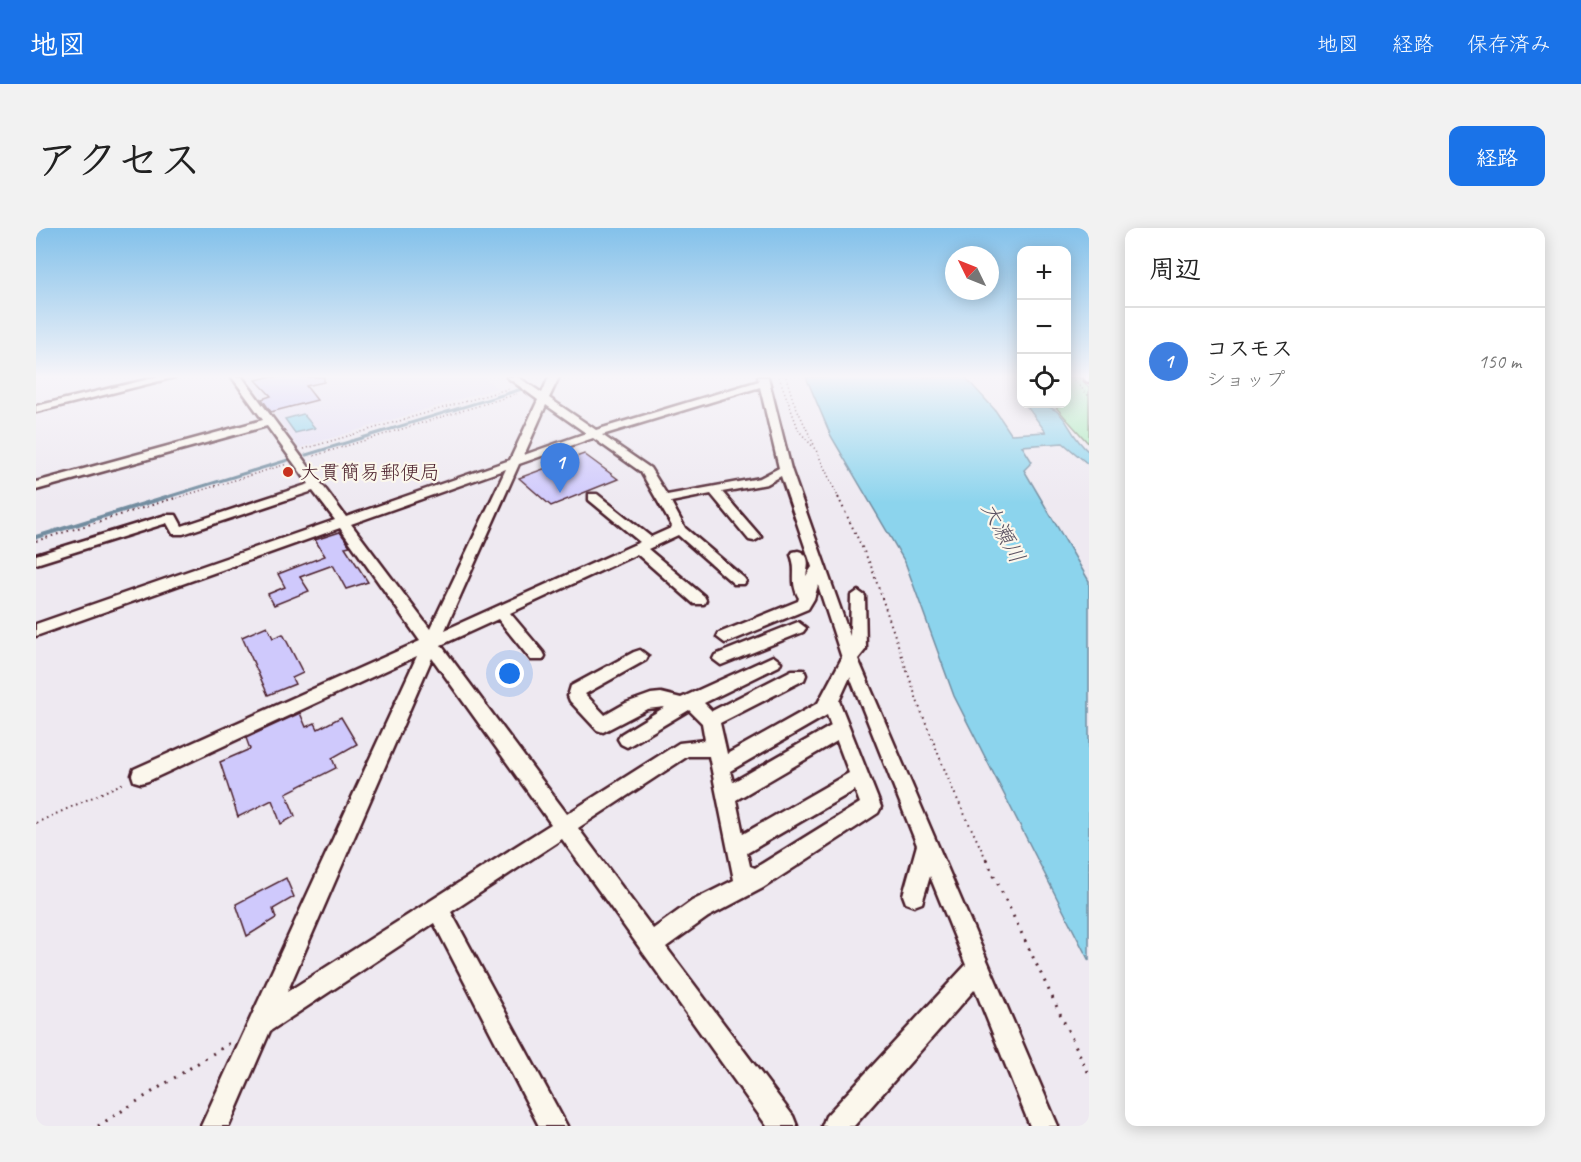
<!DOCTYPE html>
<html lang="ja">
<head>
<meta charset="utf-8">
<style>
	:root { --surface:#fff; --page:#f2f2f2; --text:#222; --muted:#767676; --line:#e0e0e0; --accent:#1a73e8 }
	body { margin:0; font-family:Caveat,"Klee One",sans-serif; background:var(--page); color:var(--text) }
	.controls { position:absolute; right:18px; top:18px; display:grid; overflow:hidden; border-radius:12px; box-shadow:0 3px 15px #0003 }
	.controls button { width:54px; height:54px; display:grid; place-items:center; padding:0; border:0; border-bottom:2px solid var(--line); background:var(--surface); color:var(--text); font:30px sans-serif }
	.compass { position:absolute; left:909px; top:18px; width:54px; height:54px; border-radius:50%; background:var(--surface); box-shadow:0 3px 15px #0003; rotate:313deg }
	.you { position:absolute; left:474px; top:446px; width:21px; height:21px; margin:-15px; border:4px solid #fff; border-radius:50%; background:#1a73e8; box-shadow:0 0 0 9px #1a73e833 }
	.badge { display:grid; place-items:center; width:39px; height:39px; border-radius:50%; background:var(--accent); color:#fff; font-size:20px; font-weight:700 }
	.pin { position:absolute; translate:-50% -50px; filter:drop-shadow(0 2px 3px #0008) }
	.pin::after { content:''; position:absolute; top:32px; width:21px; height:18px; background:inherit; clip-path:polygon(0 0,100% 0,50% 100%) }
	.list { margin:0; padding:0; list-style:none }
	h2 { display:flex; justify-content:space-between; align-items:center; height:78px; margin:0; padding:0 24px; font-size:26px }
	h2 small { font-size:20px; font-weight:400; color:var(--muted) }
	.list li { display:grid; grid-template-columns:39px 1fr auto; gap:18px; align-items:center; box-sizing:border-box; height:108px; padding:0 24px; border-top:2px solid var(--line) }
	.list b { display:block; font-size:22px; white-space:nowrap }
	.list p { margin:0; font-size:20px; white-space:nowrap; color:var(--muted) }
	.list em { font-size:20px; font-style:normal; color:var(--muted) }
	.icon { flex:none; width:33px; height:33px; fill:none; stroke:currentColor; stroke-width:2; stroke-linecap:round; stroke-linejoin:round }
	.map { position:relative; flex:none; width:1053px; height:898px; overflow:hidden; border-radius:12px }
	header { display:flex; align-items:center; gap:36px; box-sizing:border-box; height:84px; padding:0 30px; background:var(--accent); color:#fff }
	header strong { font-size:28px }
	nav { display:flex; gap:33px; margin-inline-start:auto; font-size:21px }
	.intro { display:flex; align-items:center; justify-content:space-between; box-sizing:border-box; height:144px; padding:0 36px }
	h1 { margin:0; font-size:42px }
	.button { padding:15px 27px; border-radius:12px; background:var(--accent); color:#fff; font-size:21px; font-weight:700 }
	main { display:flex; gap:36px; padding:0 36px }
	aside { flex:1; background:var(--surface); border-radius:12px; box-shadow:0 3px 15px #0003 }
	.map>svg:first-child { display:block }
</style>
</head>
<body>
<header>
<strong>地図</strong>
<nav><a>地図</a><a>経路</a><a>保存済み</a></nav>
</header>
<div class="intro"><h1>アクセス</h1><a class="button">経路</a></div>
<main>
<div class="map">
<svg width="1053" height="898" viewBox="0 0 1053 898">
	<rect width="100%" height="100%" fill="#eee9f1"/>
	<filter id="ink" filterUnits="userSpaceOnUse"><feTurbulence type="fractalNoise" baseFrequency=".0167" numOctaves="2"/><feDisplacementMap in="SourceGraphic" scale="12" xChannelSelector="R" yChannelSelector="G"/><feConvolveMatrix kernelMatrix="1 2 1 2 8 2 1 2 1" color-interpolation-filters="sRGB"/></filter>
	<g filter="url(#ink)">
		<path fill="#e5dff4" d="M211 149H447L461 160 263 220Z"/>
		<path fill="#a4eab6" stroke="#778470" stroke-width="1.5" d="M1031 149H1042L1053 159V216L1017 176H1030Z"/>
		<g fill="#8cd4ed" stroke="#728c9f" stroke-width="1.5">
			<path d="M770 149H929L959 182 975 206 1010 204 989 176C1036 175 1025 200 1053 224V237L1027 215 986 218 996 234 988 242 1053 353V733L918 468 869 334 795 208Z"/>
			<path d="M267 186 279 200 259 205 249 191Z"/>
		</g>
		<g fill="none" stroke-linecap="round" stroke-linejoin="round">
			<g stroke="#728c9f" stroke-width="3">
				<path d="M270 227 489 160"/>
				<path d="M125 271 252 232"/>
			</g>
			<path stroke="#728c9f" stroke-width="4" d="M0 309 130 269"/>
		</g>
		<g fill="#cfc9fc" stroke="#4a1f2b" stroke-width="1.5">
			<path d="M232 149H288V154L270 158 281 172 235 184 226 171 235 168 220 152Z"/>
			<path d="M548 226 582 251 515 278 483 250Z"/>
			<path d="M304 304 314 318 309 319 332 354 310 361 297 337 264 349 273 363 238 377 232 366 249 359 242 346 289 328 279 312Z"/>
			<path d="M231 398 237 410 247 406 267 445 256 450 259 456 232 467 206 409Z"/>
			<path d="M264 485 270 499 279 495 282 501 305 489 321 516 296 530 300 540 250 565 259 588 245 596 236 572 202 589 184 534 214 521 210 510Z"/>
			<path d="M250 650 258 669 237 681 240 690 211 708 200 676Z"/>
		</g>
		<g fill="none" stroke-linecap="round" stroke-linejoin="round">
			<defs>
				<g id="minor">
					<path d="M122 149H139L0 184V178Z"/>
					<path d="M196 149H206L310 289 474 232 502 172 471 149H482L506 165 513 149H523L513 170 560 202 723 153 722 149H732L755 241 814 408 815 368 822 363 829 368 830 421 822 431 1022 898H994L939 761 818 898H786L790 888 930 737 894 648 886 675 878 678 870 675 867 667 881 617 814 449 803 473 845 579 842 585 727 660 672 689 630 719 757 888 761 898H731L526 611 415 684 531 898H503L398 695 234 803 193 898H165L381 428 112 553 105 555 98 553 96 547 98 541 384 413 304 300 0 408V396L299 292 277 263 147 306H137L131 295 0 336V327L130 287H140L146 298 273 256 231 198 0 262V254L227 192ZM724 159 743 240 724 250 631 267 614 240 566 207ZM510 177 550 205 488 227ZM557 210 605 244 636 298 635 300 615 309 561 266H553V272L604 314 409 402 483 236ZM470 241 394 401 315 296ZM745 248 776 339 770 348C772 338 775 326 762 323L757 324 755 327C762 343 753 353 763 370L762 373 683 405 681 409 689 415 695 413 772 381 778 371 782 357 806 430 782 475 691 526 684 495 768 452 770 447 768 442H756L676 483 668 475 743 438 745 434 737 428 645 470 625 465 615 466 590 475 569 487 549 466 610 432 612 428 604 422 598 424 535 458 532 468 534 473 561 502 567 504 611 481 629 479 585 506 582 511 585 516 591 519 653 482 666 495 669 512 643 515 531 586 405 417 462 391 495 432H507L509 428 507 424 474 385 601 326 658 376H668L670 372 668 368 612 321 642 307 698 356H708L710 353 708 350 649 300 635 274 675 266 713 312 718 313 725 309 686 264 731 256ZM396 430 515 596 251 764ZM791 487 795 498 697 554 694 543ZM801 513 813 545 707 606 700 572ZM652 528H673L698 652 656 673 617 701 542 600ZM819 562 824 575 719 640 714 638 711 625Z"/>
					<path d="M1047 149H1053V154L1050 153Z"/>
					<path d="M762 394 770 400 767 404 685 437 677 431 679 427Z"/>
				</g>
			</defs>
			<use href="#minor" stroke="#4a1f2b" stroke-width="5"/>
			<g stroke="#4a1f2b" stroke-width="1.5" stroke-dasharray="1 3" stroke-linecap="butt">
				<path d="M743 149 763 203 780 222 803 271"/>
				<path d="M750 149 757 172 779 219"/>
				<path d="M1035 149 1053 168"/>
				<path d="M268 221 475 160"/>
				<path d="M274 229 481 166"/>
				<path d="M137 271 251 236"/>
			</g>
			<g stroke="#4a1f2b" stroke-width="2" stroke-dasharray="1.5 4" stroke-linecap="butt">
				<path d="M802 269 835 338 883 478 916 560 951 633"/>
				<path d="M0 313 142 269"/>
				<path d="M0 595 90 554"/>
			</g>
			<g stroke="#4a1f2b" stroke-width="3" stroke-dasharray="2 7" stroke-linecap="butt">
				<path d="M950 631 1053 846"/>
				<path d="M62 898 197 813"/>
			</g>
			<use href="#minor" fill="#fbf7ec" fill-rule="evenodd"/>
		</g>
	</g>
	<linearGradient id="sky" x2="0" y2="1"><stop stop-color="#83c1ea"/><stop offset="0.54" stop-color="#f7f5f9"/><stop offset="1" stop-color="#f7f5f9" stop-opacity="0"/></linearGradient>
	<rect width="1053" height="275" fill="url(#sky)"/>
	<circle fill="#c8321e" stroke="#fbf7ec" stroke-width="2" cx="252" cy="244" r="6"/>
	<g text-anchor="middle" stroke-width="4.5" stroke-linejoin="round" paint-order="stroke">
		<g font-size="20" fill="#4a1f2b" stroke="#fbf7ec" text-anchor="start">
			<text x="264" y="251">大貫簡易郵便局</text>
		</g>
		<g font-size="22" font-style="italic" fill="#5e5565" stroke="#fbf7ec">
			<text transform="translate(968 304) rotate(61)" y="8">大瀬川</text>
		</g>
	</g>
</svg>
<div class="controls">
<button>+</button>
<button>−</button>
<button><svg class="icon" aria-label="locate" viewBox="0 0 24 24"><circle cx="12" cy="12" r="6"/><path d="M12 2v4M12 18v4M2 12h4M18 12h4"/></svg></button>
</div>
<svg class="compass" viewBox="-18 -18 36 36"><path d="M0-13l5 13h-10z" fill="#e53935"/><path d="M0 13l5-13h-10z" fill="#767676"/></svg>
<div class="you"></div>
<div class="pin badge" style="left:524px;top:265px;background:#3f7fe0">1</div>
</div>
<aside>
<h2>周辺<small></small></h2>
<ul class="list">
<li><span class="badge" style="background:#3f7fe0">1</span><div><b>コスモス</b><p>ショップ</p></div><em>150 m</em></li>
</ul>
</aside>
</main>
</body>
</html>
